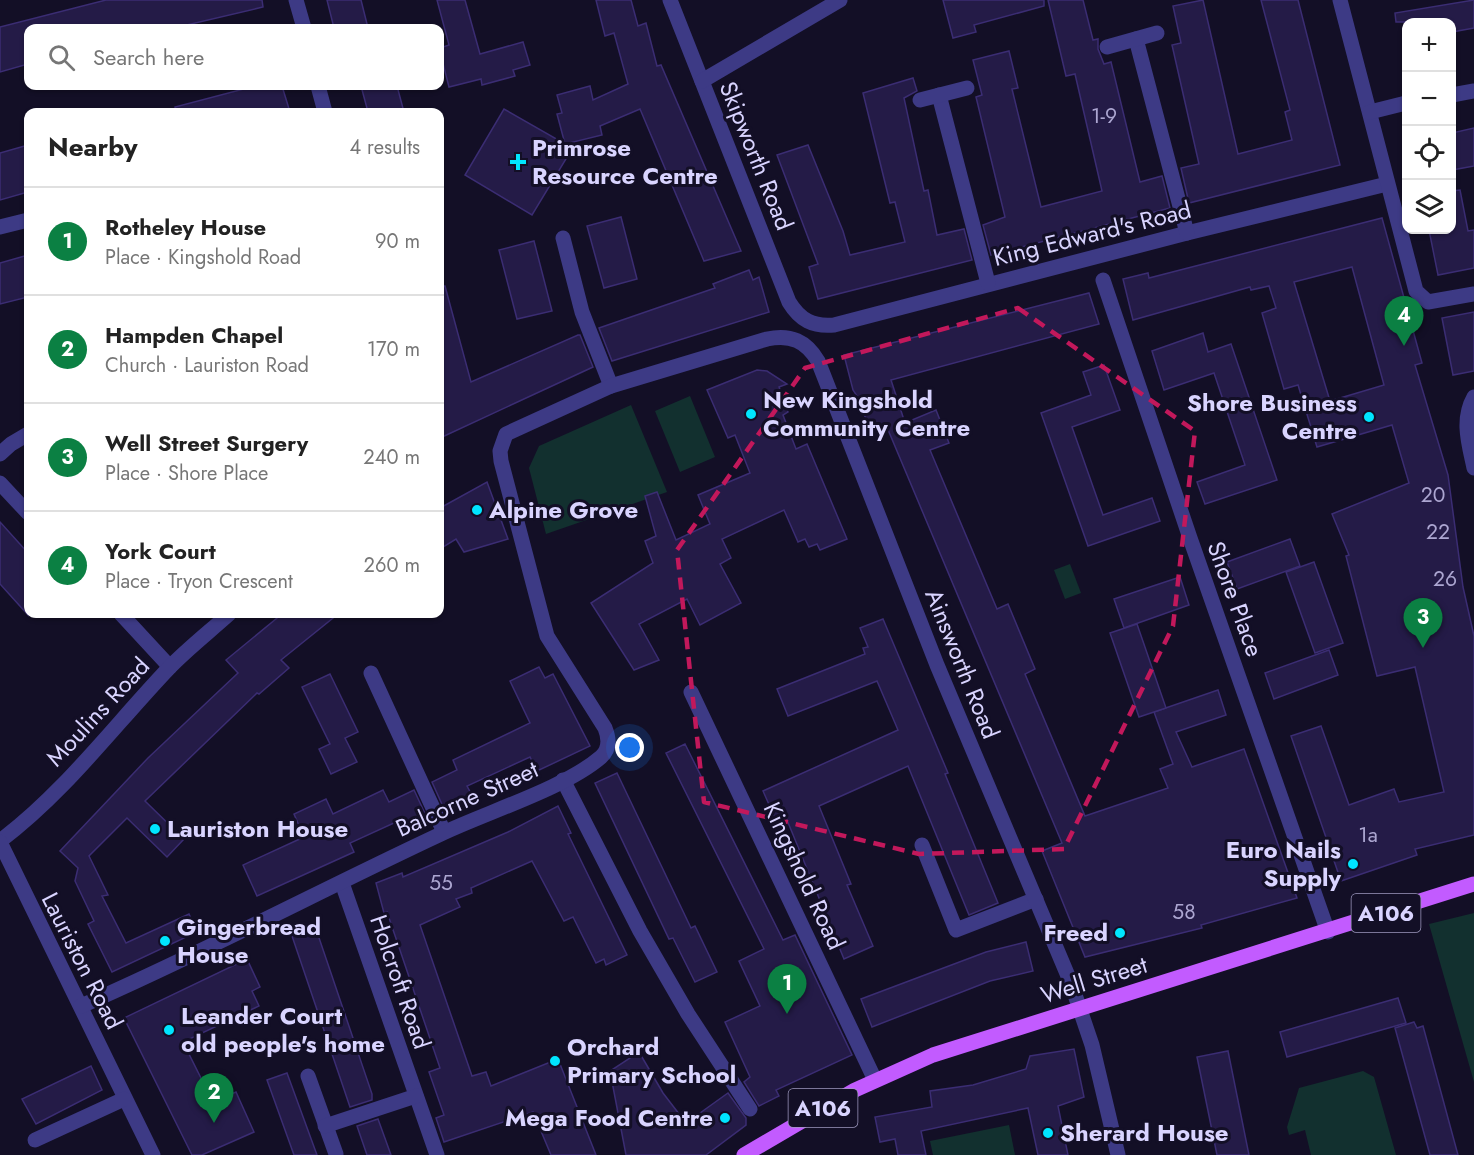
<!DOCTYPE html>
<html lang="en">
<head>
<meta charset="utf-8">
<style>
	:root { --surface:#fff; --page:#f2f2f2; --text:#222; --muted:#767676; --line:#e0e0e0; --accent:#0b8043 }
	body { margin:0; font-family:Jost,sans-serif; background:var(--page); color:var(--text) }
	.controls { position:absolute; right:18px; top:18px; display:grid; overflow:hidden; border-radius:12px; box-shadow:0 2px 4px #0004 }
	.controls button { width:54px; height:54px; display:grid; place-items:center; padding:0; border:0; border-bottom:2px solid var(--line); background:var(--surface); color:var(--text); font:30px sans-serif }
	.you { position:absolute; left:630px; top:748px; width:21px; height:21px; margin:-15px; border:4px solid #fff; border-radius:50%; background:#1a73e8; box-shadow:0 0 0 9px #1a73e833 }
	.badge { display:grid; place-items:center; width:39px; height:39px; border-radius:50%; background:var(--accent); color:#fff; font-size:20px; font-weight:700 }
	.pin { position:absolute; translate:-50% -50px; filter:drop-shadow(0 2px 3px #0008) }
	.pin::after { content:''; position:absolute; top:32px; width:21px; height:18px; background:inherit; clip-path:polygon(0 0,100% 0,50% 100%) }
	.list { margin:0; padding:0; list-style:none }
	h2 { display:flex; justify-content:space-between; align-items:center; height:78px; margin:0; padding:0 24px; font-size:26px }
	h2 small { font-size:20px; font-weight:400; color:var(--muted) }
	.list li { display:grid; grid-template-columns:39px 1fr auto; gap:18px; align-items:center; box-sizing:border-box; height:108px; padding:0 24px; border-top:2px solid var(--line) }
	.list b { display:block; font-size:22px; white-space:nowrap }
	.list p { margin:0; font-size:20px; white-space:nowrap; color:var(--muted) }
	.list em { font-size:20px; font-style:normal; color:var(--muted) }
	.icon { flex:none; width:33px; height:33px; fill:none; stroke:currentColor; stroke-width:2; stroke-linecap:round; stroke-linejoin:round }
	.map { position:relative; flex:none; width:1474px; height:1155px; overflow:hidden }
	.search { position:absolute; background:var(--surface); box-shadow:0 2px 4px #0004; left:24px; top:24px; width:420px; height:66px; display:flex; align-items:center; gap:15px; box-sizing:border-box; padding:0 21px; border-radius:12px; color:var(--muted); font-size:22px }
	.panel { position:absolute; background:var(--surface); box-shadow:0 2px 4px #0004; left:24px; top:108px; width:420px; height:510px; border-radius:12px }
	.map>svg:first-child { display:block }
</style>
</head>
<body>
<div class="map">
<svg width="1474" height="1155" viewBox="0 0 1474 1155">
	<rect width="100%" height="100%" fill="#130f26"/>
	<g fill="#12302f">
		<path d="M690 396 715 457 680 472 655 411Z"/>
		<path d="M631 405 667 492 546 534 529 468 539 446Z"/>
		<path d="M1070 564 1081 593 1065 599 1054 570Z"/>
		<path d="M1474 913V1082L1429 924Z"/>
		<path d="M1363 1071 1374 1077 1396 1155H1311L1305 1130 1289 1135 1287 1127 1299 1088Z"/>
		<path d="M1009 1125 1015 1155H933L930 1141Z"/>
	</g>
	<g fill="#241b47" stroke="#3b2d73" stroke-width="1.5" fill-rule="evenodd">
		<path d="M106 0H262L263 7 174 28H28V64L0 72V27Z"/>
		<path d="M327 0H361L368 28H334Z"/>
		<path d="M437 0H465L480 54 523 42 530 65 513 70 515 76 482 85 481 79 449 87 440 52V48L449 45Z"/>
		<path d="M596 0H631L638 26 646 23 657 66 661 65 741 251 704 261 640 109 600 126 602 135 565 144 572 149 532 215 465 175 504 109 565 144 557 114 562 113 557 95 590 86 593 100 628 84 614 33 605 36Z"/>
		<path d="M943 0H1044V6L974 25 976 32 953 38Z"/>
		<path d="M1048 0H1083L1093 40 1098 39V49L1104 64 1111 62 1140 182 1162 176 1170 208 991 255 983 225 1005 217 976 97 982 95 973 60 1009 51 1018 88 1012 89 1041 207 1102 191 1075 74 1066 76Z"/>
		<path d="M1203 0 1238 154 1292 140 1285 112 1290 110 1261 0H1298L1340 165 1189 203 1181 168 1199 164 1172 45 1181 43 1173 6Z"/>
		<path d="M1474 0V28L1452 32V22H1396L1395 13Z"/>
		<path d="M913 78 917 91 904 98 924 191 928 190 937 235 964 229 972 260 818 299 809 267 818 264 777 155 808 145 843 231 850 255 905 242 895 202 890 203 863 93Z"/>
		<path d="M255 86H282L290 112H176L175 107Z"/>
		<path d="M361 86H397L404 112H368Z"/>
		<path d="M1474 128V166L1452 170V133Z"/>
		<path d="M28 145V192L0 200V153Z"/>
		<path d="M1460 190 1468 231 1474 230V268L1438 275 1429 230H1452V191Z"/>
		<path d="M621 217 637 279 604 288 587 226Z"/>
		<path d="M1382 218 1422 363 1415 365 1448 475 1463 587 1474 636V835L1415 849 1417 855 1341 881 1291 736 1321 726 1349 805 1394 789 1399 802 1444 792 1415 667 1377 676 1346 556 1349 555 1332 514 1409 483 1392 425 1317 447 1298 385 1284 389 1262 313 1276 308 1269 286 1251 290 1250 287 1133 320 1123 279 1148 273 1149 278ZM1352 267 1384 385 1330 401 1294 282Z"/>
		<path d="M534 241 552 311 517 319 499 250Z"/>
		<path d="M28 255V297L0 304V263Z"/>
		<path d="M749 270 753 280 759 277 769 312 612 361 599 328 715 288 713 284Z"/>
		<path d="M440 286H445L471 382 578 335H580L593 367 440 438Z"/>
		<path d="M1089 293 1099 324 891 380 905 423 936 410 949 443 930 450 997 609 1008 604 1035 669 1025 674 1085 816 1168 788 1160 769 1173 764 1154 712 1218 690 1226 715 1176 732 1192 767 1244 749 1297 898 1201 925 1202 928 1085 957 1042 851 1062 843 886 425 869 431 861 402 853 390 844 355Z"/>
		<path d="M1474 312V371L1453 375 1442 318Z"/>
		<path d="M1203 333 1208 352 1231 344 1277 480 1205 504 1197 482 1245 465 1214 373 1164 390 1152 351Z"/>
		<path d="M1104 365 1120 410 1072 427 1103 515 1152 498 1160 521 1088 546 1041 413 1091 395 1083 372Z"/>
		<path d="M757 370 767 371 787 384 779 387 788 412 783 415 796 449 807 444 847 539 820 550 817 544 809 547 805 539 798 542 784 510 722 539 731 558 720 564 741 603 700 625 687 599 639 624 659 660 634 670 591 603 653 563 645 541 656 536 645 496 657 492 676 540 710 524 698 495 750 473 735 435 728 438 707 390Z"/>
		<path d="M487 482 508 539 464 552 456 539 440 549V508Z"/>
		<path d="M0 522 28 553V615L0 584Z"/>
		<path d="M1290 539 1300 566 1237 589 1227 562Z"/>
		<path d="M1314 562 1343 643 1315 653 1286 572Z"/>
		<path d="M1180 577 1189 605 1124 628 1114 599Z"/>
		<path d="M282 614H338L281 660 289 668 259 694 257 693 145 801 184 839 167 857 127 818 89 856 108 895 102 896 126 943 189 914 197 932 112 972 88 924 94 921 75 881 78 868 60 851 148 758 238 673 226 660Z"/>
		<path d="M883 619 948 773 945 774 998 903 969 915 908 766 819 806 851 884 847 885 873 946 844 959 787 820 778 825 763 791 898 730 877 681 788 716 777 689 865 654 863 648 868 647 860 628Z"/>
		<path d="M1137 624 1166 708 1139 717 1110 633Z"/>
		<path d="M1329 650 1338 675 1274 699 1265 673Z"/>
		<path d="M539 667 545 678 553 674 590 746 537 771 530 757 467 786 473 797 445 811 432 782 457 770 453 760 530 723 510 681Z"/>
		<path d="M330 674 358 732 345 738 357 762 331 774 319 749 330 744 302 687Z"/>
		<path d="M685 744 783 940 795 935 852 1055 776 1090 779 1096 759 1106 744 1082 750 1077 725 1022 760 1006 739 961 764 949 666 753Z"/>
		<path d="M617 773 691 928 695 926 717 972 695 982 673 938 669 939 595 783Z"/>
		<path d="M383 790 389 802 414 790 428 820 400 832 396 822 350 843 354 852 257 896 243 865 304 837 294 814 326 799 333 814Z"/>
		<path d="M558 806 571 833 568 834 627 955 606 965 604 959 596 963 573 917 564 921 532 861 471 888 472 893 456 899 460 907 420 925 472 1076 486 1072 491 1086 558 1059 596 1155H551L533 1112 444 1142 436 1118 444 1115 429 1072 440 1068 387 912 384 913 376 883 402 873 403 877 508 832Z"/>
		<path d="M315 926 372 1094V1100L350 1107 291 933Z"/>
		<path d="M1026 942 1033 971 990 981 872 1027 861 999 986 952Z"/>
		<path d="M247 959 260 987 252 991 259 1006 183 1042 213 1102 236 1092 254 1132 202 1155H192L124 1018Z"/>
		<path d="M1398 998 1406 1023 1287 1057 1280 1032Z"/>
		<path d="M1414 1022 1417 1028 1423 1026 1458 1155H1430L1395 1028Z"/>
		<path d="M1074 1049 1084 1097 1058 1106 1068 1155H1038L1028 1108 921 1131 926 1155H898L895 1139 880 1142 875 1117 932 1107 930 1091 973 1085 1026 1069 1030 1056Z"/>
		<path d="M1228 1051 1249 1155H1217L1197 1057Z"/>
		<path d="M639 1052 663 1093 686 1123 728 1093 746 1118V1125L706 1155H626L610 1071Z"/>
		<path d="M91 1066 102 1090 36 1124 22 1099Z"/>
		<path d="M287 1073 317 1155H294L267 1080Z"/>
		<path d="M378 1119 391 1155H367L357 1126Z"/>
	</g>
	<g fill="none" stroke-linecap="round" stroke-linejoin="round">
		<g stroke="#3d3a85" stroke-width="15">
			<path d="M296 0 304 28"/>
			<path d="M670 0 789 302C800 320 813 327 834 325L1187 233 1387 184"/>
			<path d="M1340 0 1416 291 1428 302 1474 294"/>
			<path d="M1136 39 1187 233"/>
			<path d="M1107 47 1157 33"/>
			<path d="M702 81 840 0"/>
			<path d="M318 86 325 112"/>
			<path d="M939 95 988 283"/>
			<path d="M1452 95 1474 91"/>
			<path d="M920 100 967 88"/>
			<path d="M1370 112 1406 103"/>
			<path d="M0 227 28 220"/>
			<path d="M563 238 582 312 611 386"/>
			<path d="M1103 280 1190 538 1328 932"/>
			<path d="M1474 397C1461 420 1469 444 1474 468"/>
			<path d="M0 454 11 444 28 434"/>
			<path d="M0 483 28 513"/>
			<path d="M121 614 170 667"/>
			<path d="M371 673 444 832"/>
			<path d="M691 692 875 1080"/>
			<path d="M563 780 640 931 688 1014 750 1109"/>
			<path d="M0 841C64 793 113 727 168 669 186 650 209 632 229 614"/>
			<path d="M0 842 153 1155"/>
			<path d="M922 845 956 930 1036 899"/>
			<path d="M342 883 437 1155"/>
			<path d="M81 1006C203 953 321 890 441 834 487 812 565 788 601 757 610 749 609 738 605 728L547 636 501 461 500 451 506 434 611 386 767 339C791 334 806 341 818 361L937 665 1071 983 1092 1045 1118 1155"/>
			<path d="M308 1076 336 1154"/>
			<path d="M325 1126 416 1096"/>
			<path d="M35 1140 124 1099"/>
		</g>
		<path stroke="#c25bff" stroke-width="15" d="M744 1155 855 1090 933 1055 1474 884"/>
	</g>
	<path fill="none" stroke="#c2185b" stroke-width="4.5" stroke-dasharray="12 8" stroke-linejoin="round" d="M1018 308 1195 431 1173 626 1064 849 919 854 704 802 677 550 805 368Z"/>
	<g fill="#00e5ff" stroke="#130f26" stroke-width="2">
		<path d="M515 153h6v6h6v6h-6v6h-6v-6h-6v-6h6z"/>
		<circle cx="751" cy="414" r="6"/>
		<circle cx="1369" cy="417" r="6"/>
		<circle cx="477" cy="510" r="6"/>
		<circle cx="155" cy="829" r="6"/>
		<circle cx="1353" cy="864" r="6"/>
		<circle cx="1120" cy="933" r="6"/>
		<circle cx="165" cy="941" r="6"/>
		<circle cx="169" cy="1030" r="6"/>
		<circle cx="555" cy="1061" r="6"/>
		<circle cx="725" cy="1118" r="6"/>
		<circle cx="1048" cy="1133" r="6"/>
	</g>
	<g text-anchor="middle" stroke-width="6" stroke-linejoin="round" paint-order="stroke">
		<g font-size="21" fill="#aca6d1">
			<text x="1104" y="123">1-9</text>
			<text x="1433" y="502">20</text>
			<text x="1438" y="539">22</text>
			<text x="1445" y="586">26</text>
			<text x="1368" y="842">1a</text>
			<text x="441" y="890">55</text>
			<text x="1184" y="919">58</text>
		</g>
		<g fill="#130f26" stroke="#9e99be" stroke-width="1.5">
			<rect x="1351.5" y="894" width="69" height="38" rx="4.5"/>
			<rect x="788.5" y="1089" width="69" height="38" rx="4.5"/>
		</g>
		<g font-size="22" font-weight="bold" fill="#d9d4ff">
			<text x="1386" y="921">A106</text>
			<text x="823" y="1116">A106</text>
		</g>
		<g font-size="24" font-weight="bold" fill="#d9d4ff" stroke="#130f26" text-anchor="start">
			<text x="532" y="156">Primrose<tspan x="532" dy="28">Resource Centre</tspan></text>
			<text x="763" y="408">New Kingshold<tspan x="763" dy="28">Community Centre</tspan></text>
			<text x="1357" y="411" text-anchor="end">Shore Business<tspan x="1357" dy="28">Centre</tspan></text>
			<text x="489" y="518">Alpine Grove</text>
			<text x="167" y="837">Lauriston House</text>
			<text x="1341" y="858" text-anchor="end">Euro Nails<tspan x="1341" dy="28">Supply</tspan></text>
			<text x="177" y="935">Gingerbread<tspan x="177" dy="28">House</tspan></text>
			<text x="1108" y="941" text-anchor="end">Freed</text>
			<text x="181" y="1024">Leander Court<tspan x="181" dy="28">old people's home</tspan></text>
			<text x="567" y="1055">Orchard<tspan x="567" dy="28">Primary School</tspan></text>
			<text x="713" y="1126" text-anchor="end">Mega Food Centre</text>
			<text x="1060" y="1141">Sherard House</text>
		</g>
		<g font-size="24" fill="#d9d4ff" stroke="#130f26">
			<text transform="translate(756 156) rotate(68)" y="8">Skipworth Road</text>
			<text transform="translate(1092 234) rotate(-14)" y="8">King Edward's Road</text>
			<text transform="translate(1235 599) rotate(70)" y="8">Shore Place</text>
			<text transform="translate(962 664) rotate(68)" y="8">Ainsworth Road</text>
			<text transform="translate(98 712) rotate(-47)" y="8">Moulins Road</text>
			<text transform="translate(467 799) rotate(-24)" y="8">Balcorne Street</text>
			<text transform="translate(804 876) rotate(65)" y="8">Kingshold Road</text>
			<text transform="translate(82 961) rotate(63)" y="8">Lauriston Road</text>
			<text transform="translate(1094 980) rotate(-17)" y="8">Well Street</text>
			<text transform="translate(400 982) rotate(71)" y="8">Holcroft Road</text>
		</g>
	</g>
</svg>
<div class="controls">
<button>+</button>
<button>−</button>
<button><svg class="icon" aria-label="locate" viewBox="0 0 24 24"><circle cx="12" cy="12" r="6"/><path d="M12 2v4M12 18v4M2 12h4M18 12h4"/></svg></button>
<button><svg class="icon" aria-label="layers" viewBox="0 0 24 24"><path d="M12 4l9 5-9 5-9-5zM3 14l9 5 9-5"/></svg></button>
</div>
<div class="you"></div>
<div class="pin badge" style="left:787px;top:1014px">1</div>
<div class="pin badge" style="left:214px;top:1123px">2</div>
<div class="pin badge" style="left:1423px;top:648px">3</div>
<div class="pin badge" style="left:1404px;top:346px">4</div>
<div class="search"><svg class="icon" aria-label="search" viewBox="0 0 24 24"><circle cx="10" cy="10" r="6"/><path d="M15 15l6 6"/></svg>Search here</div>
<section class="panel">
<h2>Nearby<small>4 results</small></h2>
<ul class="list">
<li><span class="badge">1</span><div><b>Rotheley House</b><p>Place · Kingshold Road</p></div><em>90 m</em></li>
<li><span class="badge">2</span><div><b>Hampden Chapel</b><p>Church · Lauriston Road</p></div><em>170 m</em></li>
<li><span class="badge">3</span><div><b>Well Street Surgery</b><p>Place · Shore Place</p></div><em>240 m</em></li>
<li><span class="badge">4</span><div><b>York Court</b><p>Place · Tryon Crescent</p></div><em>260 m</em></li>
</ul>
</section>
</div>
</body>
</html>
